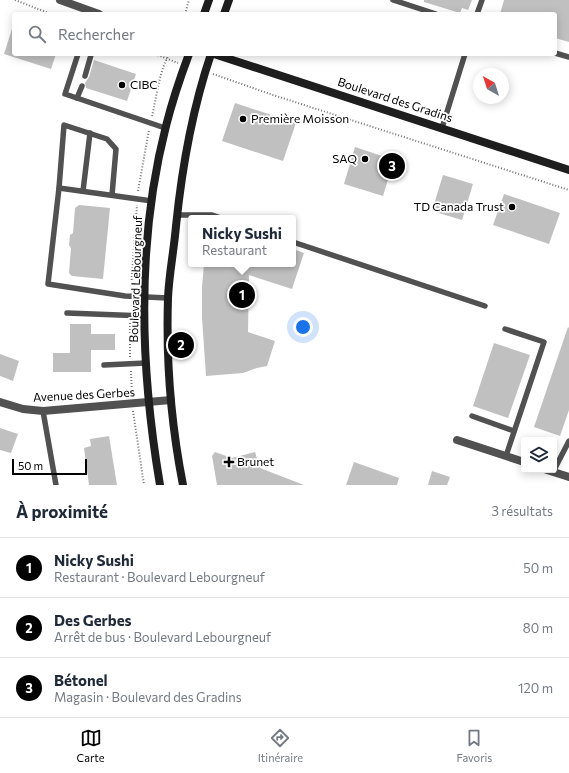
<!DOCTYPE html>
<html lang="fr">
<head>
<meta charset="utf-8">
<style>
	:root { --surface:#fff; --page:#f6f6f7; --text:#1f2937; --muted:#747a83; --line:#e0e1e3; --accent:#000 }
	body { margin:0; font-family:Commissioner,sans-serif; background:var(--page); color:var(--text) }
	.controls { position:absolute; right:12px; bottom:12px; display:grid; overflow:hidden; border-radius:4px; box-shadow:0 2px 10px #0003 }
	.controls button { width:36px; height:36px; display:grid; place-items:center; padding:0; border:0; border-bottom:1px solid var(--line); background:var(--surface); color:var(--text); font:20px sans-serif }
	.compass { position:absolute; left:473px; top:68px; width:36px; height:36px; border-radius:50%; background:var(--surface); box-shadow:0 2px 10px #0003; rotate:321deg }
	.scale { position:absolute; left:12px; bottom:10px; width:75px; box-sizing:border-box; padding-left:4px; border:2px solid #000; border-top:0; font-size:11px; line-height:14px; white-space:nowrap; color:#000; -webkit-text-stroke:3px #fff; paint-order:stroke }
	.you { position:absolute; left:303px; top:327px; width:14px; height:14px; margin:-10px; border:3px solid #fff; border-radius:50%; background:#1a73e8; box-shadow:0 0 0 6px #1a73e833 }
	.badge { display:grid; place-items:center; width:26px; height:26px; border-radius:50%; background:var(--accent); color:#fff; font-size:13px; font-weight:700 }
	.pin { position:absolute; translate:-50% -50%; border:2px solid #fff; box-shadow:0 1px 4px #0006 }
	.popup { position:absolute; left:188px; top:215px; width:108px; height:52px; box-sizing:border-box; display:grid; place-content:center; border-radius:4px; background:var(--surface); filter:drop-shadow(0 1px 3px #0005); font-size:13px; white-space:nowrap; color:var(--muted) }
	.popup b { font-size:15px; color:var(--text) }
	.popup::after { content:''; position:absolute; left:50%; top:100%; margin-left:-8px; border:8px solid transparent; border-top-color:var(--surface) }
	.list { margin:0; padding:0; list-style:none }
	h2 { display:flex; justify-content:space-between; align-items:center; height:52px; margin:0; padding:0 16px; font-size:17px }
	h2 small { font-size:13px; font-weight:400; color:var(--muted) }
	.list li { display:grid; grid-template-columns:26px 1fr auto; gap:12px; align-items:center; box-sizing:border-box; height:60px; padding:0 16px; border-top:1px solid var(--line) }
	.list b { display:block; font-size:15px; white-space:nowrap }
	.list p { margin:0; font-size:13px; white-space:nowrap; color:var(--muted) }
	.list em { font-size:13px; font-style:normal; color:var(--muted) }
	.icon { flex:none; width:22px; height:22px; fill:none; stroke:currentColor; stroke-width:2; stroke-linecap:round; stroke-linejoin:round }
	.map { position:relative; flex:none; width:569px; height:485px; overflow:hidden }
	.search { position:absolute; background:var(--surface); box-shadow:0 2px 10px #0003; left:12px; right:12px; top:12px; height:44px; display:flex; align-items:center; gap:10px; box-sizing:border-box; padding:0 14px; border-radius:4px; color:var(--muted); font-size:15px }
	.sheet { height:232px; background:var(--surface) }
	nav { display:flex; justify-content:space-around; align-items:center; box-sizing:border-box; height:56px; border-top:1px solid var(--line); background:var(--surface); font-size:11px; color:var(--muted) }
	nav a { display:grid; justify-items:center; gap:2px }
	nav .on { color:var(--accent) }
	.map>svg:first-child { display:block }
</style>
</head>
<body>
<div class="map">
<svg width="569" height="485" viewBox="0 0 569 485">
	<rect width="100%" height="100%" fill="#fff"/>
	<g fill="#c0c0c0">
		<path d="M424 0H472L468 10 462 8 460 13 424 2Z"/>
		<path d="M504 0H569V42L555 38V14H500Z"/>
		<path d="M12 29H14V54H56L51 69 4 54Z"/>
		<path d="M94 60 136 74 127 101 86 88 85 83 89 77Z"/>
		<path d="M235 103 296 123 283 161 222 141Z"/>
		<path d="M355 147 394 160 383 196 344 184Z"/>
		<path d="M443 175 473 184 462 220 432 211Z"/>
		<path d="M504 194 560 213 549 244 493 225Z"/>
		<path d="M79 205 110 208 103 279 72 276 69 273 71 248 69 245 70 235 73 233 75 208Z"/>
		<path d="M293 249 304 253 292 289 249 275 248 332 275 341 267 366 257 368 243 373 206 376 202 318V287L204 264H293Z"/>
		<path d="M70 324H91V334H115V350H91V372H53V353H70Z"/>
		<path d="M568 327 569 328V410L560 436 534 427Z"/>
		<path d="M494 343 530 355 508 418 473 406Z"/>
		<path d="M0 354 19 361 13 381 0 376Z"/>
		<path d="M0 428 18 434 11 453 0 450Z"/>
		<path d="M109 436 117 485H89L84 448 91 446 90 439Z"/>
		<path d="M215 452 232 458 255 452 260 468 304 485H217L212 456Z"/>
		<path d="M354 462 399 478 397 485H346Z"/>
		<path d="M432 471 450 477 447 485H428Z"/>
	</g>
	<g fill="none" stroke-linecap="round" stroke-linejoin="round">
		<g stroke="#737373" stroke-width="2" stroke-dasharray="1 2" stroke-linecap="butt">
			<path d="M15 0 51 14"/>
			<path d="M185 14 189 0"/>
			<path d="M155 54 178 63"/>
			<path d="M213 74 273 95 569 190"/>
			<path d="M152 116C156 100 160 66 170 54"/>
			<path d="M138 191 149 130"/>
			<path d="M131 289 137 205"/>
			<path d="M130 323V357"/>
			<path d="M131 371 132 395"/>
			<path d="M133 411 144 485"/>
		</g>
		<g stroke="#515151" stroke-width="5.5">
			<path d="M393 0 436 14"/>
			<path d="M477 14 482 0"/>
			<path d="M555 53 569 57"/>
			<path d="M78 54 65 94 165 128"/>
			<path d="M85 76 91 55V54"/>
			<path d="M77 98 82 86"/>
			<path d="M442 128 465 54"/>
			<path d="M59 188 152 201"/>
			<path d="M83 191 90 133"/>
			<path d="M112 195 116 149 107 139 64 125 59 188 48 284 125 296 168 298"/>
			<path d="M177 215H212L221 218"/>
			<path d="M293 242 485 306"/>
			<path d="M67 313 145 316"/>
			<path d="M505 329 544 342 506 456"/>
			<path d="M104 365 146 363"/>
			<path d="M43 411 56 485"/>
			<path d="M472 416 514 431"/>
			<path d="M554 470 569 441"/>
		</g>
		<g stroke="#515151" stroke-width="8">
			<path d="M60 0 99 14"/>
			<path d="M0 402 23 409 43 411 171 400"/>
			<path d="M457 440 524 462"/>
			<path d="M547 470 569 477"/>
		</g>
		<g stroke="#1e1e1e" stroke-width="8">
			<path d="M204 14 209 0"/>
			<path d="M224 14 229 0"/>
			<path d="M214 54 569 170"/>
			<path d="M160 485C140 367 136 243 166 126 172 102 180 78 189 54"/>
			<path d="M183 485C171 424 166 360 168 298 169 274 174 250 176 226 182 167 192 110 211 54"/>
		</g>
	</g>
	<g fill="#000" stroke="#fff" stroke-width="1.5">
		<circle cx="122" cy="85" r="4"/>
		<circle cx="243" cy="119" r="4"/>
		<circle cx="365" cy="159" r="4"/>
		<circle cx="512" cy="207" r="4"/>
		<path d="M227 456h4v4h4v4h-4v4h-4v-4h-4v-4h4z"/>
	</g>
	<g text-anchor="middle" stroke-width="3.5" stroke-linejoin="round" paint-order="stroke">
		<g font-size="12" fill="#000" stroke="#fff" text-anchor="start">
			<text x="130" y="89">CIBC</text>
			<text x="251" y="123">Première Moisson</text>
			<text x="357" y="163" text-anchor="end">SAQ</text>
			<text x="504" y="211" text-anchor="end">TD Canada Trust</text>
			<text x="237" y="466">Brunet</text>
		</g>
		<g font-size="12" fill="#000" stroke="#fff">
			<text transform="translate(395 100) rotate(18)" y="4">Boulevard des Gradins</text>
			<text transform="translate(136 279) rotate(-88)" y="4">Boulevard Lebourgneuf</text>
			<text transform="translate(84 395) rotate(-3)" y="4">Avenue des Gerbes</text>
		</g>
	</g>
</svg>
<div class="controls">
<button><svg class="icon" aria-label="layers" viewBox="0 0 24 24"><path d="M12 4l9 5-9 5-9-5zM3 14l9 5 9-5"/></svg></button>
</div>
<svg class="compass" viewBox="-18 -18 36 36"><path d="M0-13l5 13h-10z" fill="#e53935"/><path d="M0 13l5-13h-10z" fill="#747a83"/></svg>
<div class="scale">50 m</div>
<div class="you"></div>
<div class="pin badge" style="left:242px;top:295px">1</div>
<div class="popup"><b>Nicky Sushi</b>Restaurant</div>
<div class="pin badge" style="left:181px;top:345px">2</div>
<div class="pin badge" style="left:392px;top:166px">3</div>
<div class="search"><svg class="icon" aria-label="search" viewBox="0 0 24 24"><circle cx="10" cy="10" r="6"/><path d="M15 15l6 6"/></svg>Rechercher</div>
</div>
<section class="sheet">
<h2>À proximité<small>3 résultats</small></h2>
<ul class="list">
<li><span class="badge">1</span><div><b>Nicky Sushi</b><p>Restaurant · Boulevard Lebourgneuf</p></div><em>50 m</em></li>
<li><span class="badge">2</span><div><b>Des Gerbes</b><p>Arrêt de bus · Boulevard Lebourgneuf</p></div><em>80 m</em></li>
<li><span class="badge">3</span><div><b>Bétonel</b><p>Magasin · Boulevard des Gradins</p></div><em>120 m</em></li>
</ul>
</section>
<nav>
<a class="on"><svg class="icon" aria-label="map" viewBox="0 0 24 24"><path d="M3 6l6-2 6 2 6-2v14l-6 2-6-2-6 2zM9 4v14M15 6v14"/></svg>Carte</a>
<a><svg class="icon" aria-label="directions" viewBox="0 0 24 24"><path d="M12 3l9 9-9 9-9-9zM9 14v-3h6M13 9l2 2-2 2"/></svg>Itinéraire</a>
<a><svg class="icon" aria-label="saved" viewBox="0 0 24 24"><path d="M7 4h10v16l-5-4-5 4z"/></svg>Favoris</a>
</nav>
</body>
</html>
